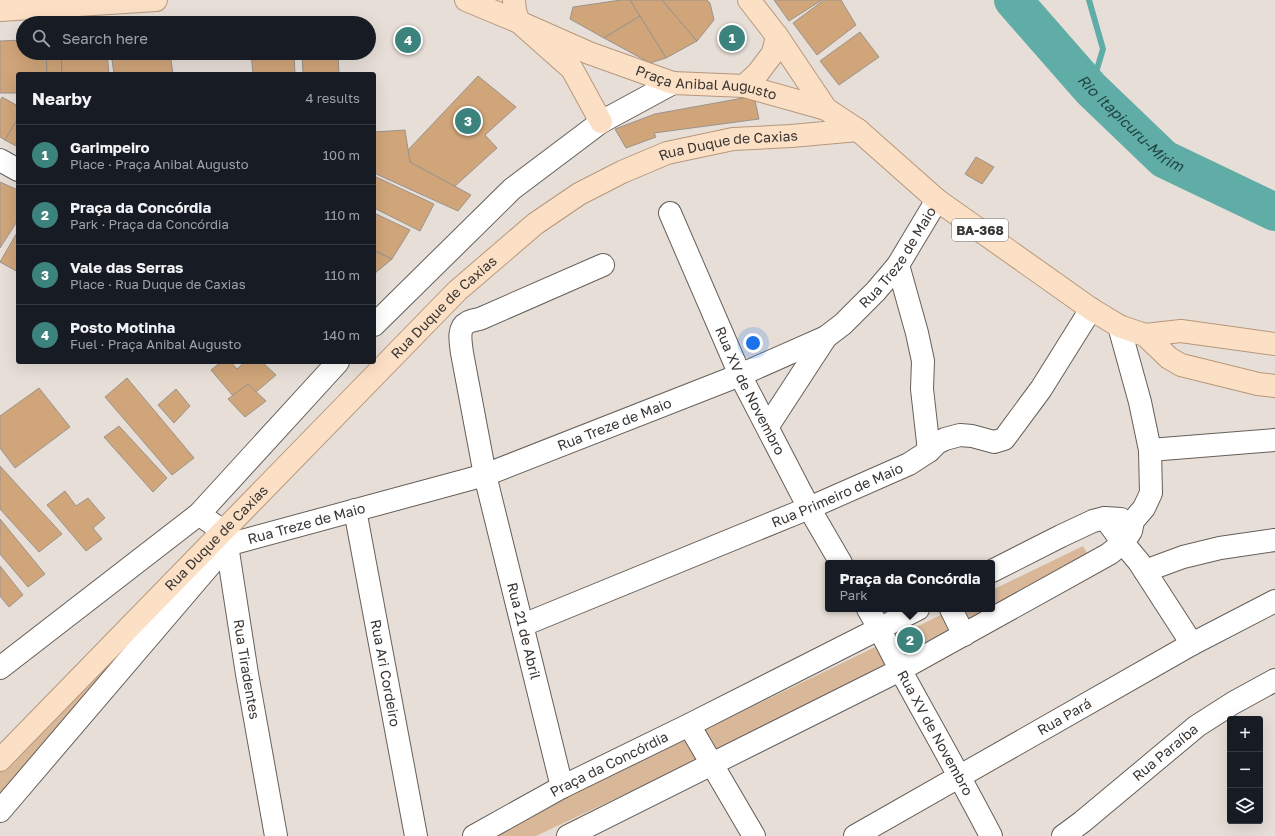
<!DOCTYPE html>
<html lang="en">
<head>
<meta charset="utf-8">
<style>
	:root { --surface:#171b24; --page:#20242c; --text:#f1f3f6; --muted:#9ea1a6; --line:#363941; --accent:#3c837e }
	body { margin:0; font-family:"Golos Text",sans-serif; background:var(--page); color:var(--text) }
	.controls { position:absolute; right:12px; bottom:12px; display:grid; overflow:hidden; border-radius:4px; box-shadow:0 4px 16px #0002 }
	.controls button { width:36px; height:36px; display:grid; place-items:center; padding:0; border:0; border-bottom:1px solid var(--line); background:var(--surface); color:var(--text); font:20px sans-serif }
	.you { position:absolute; left:753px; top:343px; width:14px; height:14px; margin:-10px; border:3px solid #fff; border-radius:50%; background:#1a73e8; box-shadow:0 0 0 6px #1a73e833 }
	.badge { display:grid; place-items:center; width:26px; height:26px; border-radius:50%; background:var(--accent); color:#fff; font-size:13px; font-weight:700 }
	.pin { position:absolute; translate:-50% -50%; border:2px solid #fff; box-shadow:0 1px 4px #0006 }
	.popup { position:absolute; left:825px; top:560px; width:170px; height:52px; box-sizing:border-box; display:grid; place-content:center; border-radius:4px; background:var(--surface); filter:drop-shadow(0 1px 3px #0005); font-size:13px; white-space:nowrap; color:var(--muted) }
	.popup b { font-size:15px; color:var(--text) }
	.popup::after { content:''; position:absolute; left:50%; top:100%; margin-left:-8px; border:8px solid transparent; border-top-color:var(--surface) }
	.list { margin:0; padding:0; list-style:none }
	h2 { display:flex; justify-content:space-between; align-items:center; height:52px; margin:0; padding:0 16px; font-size:17px }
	h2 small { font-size:13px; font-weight:400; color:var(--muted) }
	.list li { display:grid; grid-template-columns:26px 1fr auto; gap:12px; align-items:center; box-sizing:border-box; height:60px; padding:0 16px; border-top:1px solid var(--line) }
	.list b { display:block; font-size:15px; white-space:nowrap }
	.list p { margin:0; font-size:13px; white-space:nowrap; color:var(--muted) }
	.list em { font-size:13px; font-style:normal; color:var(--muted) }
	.icon { flex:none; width:22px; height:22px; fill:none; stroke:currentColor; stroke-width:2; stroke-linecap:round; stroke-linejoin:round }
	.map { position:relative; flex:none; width:1275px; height:836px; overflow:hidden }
	.search { position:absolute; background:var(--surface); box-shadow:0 4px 16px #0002; left:16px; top:16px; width:360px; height:44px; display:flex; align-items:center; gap:10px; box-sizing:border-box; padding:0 14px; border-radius:22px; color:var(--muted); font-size:15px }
	.panel { position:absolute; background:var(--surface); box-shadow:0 4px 16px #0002; left:16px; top:72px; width:360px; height:292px; border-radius:4px }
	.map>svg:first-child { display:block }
</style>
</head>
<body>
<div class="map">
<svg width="1275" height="836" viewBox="0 0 1275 836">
	<rect width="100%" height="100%" fill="#e7dfd7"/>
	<g fill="#d8b899">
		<path d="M1083 546 1088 555 992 606V590Z"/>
		<path d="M191 573 108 678 0 793V764Z"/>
		<path d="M953 609H987L772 725 536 836H487Z"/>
	</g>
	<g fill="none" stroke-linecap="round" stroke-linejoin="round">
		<path stroke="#60aca6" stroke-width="6" d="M1089 0 1103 49 1091 89"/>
		<path stroke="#60aca6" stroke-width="38" id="s1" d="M1013 0 1091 89 1164 159 1275 212"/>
	</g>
	<g fill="#d0a57a" stroke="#9a938c">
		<path d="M621 0H630L640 16 604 38 570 19 573 7Z"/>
		<path d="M630 0H662L697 41 666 58Z"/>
		<path d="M662 0H707L710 3 714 20 697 41Z"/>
		<path d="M774 0H822L789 21Z"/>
		<path d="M824 0H841L856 25 817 55 793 23Z"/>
		<path d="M640 16 666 58 650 63 604 38Z"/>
		<path d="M860 32 879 57 839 85 820 61Z"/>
		<path d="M23 40V53H46L47 74H18V93H0V41Z"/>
		<path d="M46 53H61L62 74H47Z"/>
		<path d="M61 53H107L109 74H62Z"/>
		<path d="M111 53H170L173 74H114Z"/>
		<path d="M251 53H294L295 74H253Z"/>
		<path d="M302 53H338L339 74H303Z"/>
		<path d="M478 76 516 107 485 135 497 148 454 187 410 162 408 150Z"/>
		<path d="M754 96 759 119 654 133 656 137 626 148 615 129 655 114Z"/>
		<path d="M2 97 18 106V118L5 140 0 137V101Z"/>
		<path d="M18 118V147L5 140Z"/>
		<path d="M405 130 410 162 471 195 458 211 374 173V132Z"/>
		<path d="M976 157 994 167 982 184 965 174Z"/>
		<path d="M374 176 434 204 420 231 374 208Z"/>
		<path d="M0 182 18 190V220L0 248Z"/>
		<path d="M374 213 410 230 392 259 374 250Z"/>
		<path d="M18 231V272L0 262Z"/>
		<path d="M374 251 392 259 374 274Z"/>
		<path d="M221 362H231L237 369 245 362H262L276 375 256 392 248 384 233 396 211 370Z"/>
		<path d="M127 378 194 458 172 475 105 397Z"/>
		<path d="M248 384 266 401 245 417 228 399Z"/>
		<path d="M39 388 70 427 15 468 0 448V416Z"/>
		<path d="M176 389 190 406 174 423 158 405Z"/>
		<path d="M119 426 167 478 153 492 104 437Z"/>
		<path d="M0 466 62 534 39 552 0 509Z"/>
		<path d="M65 491 76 506 88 498 105 518 93 528 102 539 86 551 47 505Z"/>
		<path d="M0 519 45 574 28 587 0 554Z"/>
		<path d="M0 566 23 595 9 607 0 596Z"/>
	</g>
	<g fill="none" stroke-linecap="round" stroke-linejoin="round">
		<defs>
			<g id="street">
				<path d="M0 160 18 170"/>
				<path id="s2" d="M670 213 740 375 809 508 841 563"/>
				<path d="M898 265 917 333 923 361 922 389 929 451"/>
				<path d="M374 325 512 189 601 122 673 83"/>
				<path d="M768 426 826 337"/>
				<path d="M1150 450 1275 440"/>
				<path id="s3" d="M355 510 416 836"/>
				<path id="s4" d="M199 514 224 532 227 545 247 674 276 836"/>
				<path d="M1105 518 1123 543 1139 562 1192 644"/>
				<path d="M992 571 1061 536 1093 521 1105 518 1121 519"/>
				<path d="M1145 571 1183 557 1220 548 1275 540"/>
				<path id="s5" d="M868 609C880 629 890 650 901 671 931 726 962 780 991 836"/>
				<path d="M951 609 964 635"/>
				<path id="s6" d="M523 625 809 508 909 464 929 451 937 443 945 439 960 435 972 436 994 442 1004 439 1041 389 1091 309"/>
				<path d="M0 668 199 514 338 362"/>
				<path d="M689 725 754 836"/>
				<path d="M562 787 485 475 462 353C461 344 457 328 467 323 471 320 478 320 482 318L603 265"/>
				<path id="s7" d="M0 811 227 545 485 475 740 375 826 337 843 324 876 291 898 265 937 200"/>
				<path id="s8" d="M474 836 562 787 689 725 918 609"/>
				<path d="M568 836 900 670 1109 554 1123 543 1131 531 1133 521 1144 508 1151 493 1150 450 1140 402 1119 326"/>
				<path id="s9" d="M855 836 1192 644 1275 601"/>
				<path id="s10" d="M1063 836 1082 822 1197 726 1233 703 1275 680"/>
			</g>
			<g id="primary">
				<path id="s11" d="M466 0 519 22 589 53 673 83 744 86 826 109 858 130 937 200 1091 309 1119 326 1145 335 1169 358 1181 365 1258 384 1275 386"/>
				<path d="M514 0 515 11 519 22 572 69 601 122"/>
				<path d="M749 0 777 36 826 109"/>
				<path d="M0 10 156 0"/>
				<path d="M744 86 758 73 773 53 777 36"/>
				<path d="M1145 335 1181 331 1275 344"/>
				<path id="s12" d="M0 760 457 291 535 224 579 194 622 172 667 153 733 139 791 136 858 130"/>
			</g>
		</defs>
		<use href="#street" stroke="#665f59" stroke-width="24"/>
		<use href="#primary" stroke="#b6977a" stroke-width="24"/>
		<use href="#street" stroke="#fff" stroke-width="22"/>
		<use href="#primary" stroke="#fce0c6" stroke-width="22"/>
	</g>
	<g text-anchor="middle" stroke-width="3.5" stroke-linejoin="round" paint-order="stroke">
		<rect fill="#fff" stroke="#747270" stroke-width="1" x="952" y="219" width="56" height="22" rx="3"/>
		<g font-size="13" font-weight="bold" fill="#383532">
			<text x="980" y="235">BA-368</text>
		</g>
		<g font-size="14" fill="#383532" stroke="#fff">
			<text dy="5" stroke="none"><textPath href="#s11" startOffset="256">Praça Anibal Augusto</textPath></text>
			<text dy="5" stroke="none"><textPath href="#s12" startOffset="970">Rua Duque de Caxias</textPath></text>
			<text dy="5" stroke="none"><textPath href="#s7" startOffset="1093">Rua Treze de Maio</textPath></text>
			<text dy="5" stroke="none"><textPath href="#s12" startOffset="634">Rua Duque de Caxias</textPath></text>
			<text dy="5" stroke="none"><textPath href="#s2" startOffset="195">Rua XV de Novembro</textPath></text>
			<text dy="5" stroke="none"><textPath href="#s7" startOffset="756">Rua Treze de Maio</textPath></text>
			<text dy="5" stroke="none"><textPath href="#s6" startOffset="340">Rua Primeiro de Maio</textPath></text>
			<text dy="5" stroke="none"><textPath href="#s7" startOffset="432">Rua Treze de Maio</textPath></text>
			<text dy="5" stroke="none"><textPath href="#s12" startOffset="310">Rua Duque de Caxias</textPath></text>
			<text transform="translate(524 631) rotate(76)" y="5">Rua 21 de Abril</text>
			<text dy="5" stroke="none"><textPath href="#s4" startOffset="170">Rua Tiradentes</textPath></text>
			<text dy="5" stroke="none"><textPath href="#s3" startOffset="166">Rua Ari Cordeiro</textPath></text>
			<text dy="5" stroke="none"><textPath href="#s9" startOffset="241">Rua Pará</textPath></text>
			<text dy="5" stroke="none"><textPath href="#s5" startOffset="141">Rua XV de Novembro</textPath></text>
			<text dy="5" stroke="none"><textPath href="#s10" startOffset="132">Rua Paraíba</textPath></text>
			<text dy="5" stroke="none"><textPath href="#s8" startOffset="153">Praça da Concórdia</textPath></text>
		</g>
		<g font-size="15" font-style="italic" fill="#1f4441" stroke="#fff">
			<text dy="5" stroke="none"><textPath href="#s1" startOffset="171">Rio Itapicuru-Mirim</textPath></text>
		</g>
	</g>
</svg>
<div class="controls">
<button>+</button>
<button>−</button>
<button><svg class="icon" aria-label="layers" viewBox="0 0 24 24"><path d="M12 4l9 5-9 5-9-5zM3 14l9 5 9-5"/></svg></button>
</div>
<div class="you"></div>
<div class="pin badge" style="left:732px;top:38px">1</div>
<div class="pin badge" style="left:910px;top:640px">2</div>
<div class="popup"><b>Praça da Concórdia</b>Park</div>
<div class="pin badge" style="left:468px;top:121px">3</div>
<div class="pin badge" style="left:408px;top:40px">4</div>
<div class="search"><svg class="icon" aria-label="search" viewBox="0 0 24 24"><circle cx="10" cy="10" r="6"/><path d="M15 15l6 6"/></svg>Search here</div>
<section class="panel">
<h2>Nearby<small>4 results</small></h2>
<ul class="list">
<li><span class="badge">1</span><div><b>Garimpeiro</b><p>Place · Praça Anibal Augusto</p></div><em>100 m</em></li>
<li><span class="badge">2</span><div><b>Praça da Concórdia</b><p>Park · Praça da Concórdia</p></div><em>110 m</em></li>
<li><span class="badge">3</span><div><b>Vale das Serras</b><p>Place · Rua Duque de Caxias</p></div><em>110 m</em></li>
<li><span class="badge">4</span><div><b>Posto Motinha</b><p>Fuel · Praça Anibal Augusto</p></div><em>140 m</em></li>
</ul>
</section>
</div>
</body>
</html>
